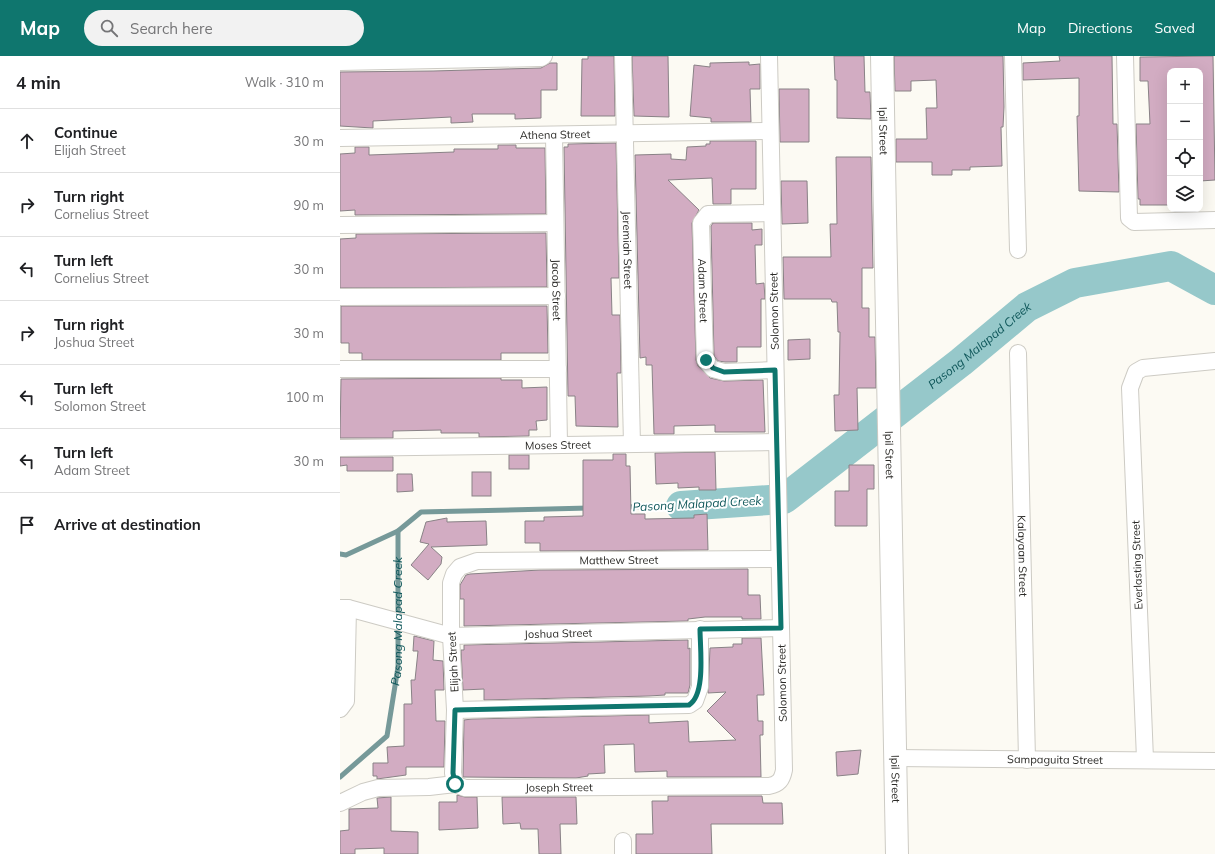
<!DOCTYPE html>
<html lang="en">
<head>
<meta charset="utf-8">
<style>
	:root { --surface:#fff; --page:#f2f2f2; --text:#202124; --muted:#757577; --line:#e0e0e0; --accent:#0f766e }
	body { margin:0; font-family:Mulish,sans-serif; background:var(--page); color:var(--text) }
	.controls { position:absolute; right:12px; top:12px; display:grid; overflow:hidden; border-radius:8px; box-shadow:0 4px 16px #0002 }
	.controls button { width:36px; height:36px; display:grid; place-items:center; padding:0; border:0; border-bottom:1px solid var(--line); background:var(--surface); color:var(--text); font:20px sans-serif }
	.stop { position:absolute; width:12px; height:12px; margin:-9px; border:3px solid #0f766e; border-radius:50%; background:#fff }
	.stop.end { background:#0f766e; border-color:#fff; box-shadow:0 1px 4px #0008 }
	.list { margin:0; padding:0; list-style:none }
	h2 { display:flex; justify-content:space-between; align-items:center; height:52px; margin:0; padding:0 16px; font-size:17px }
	h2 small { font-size:13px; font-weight:400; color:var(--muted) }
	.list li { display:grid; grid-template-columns:26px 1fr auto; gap:12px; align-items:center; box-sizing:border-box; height:64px; padding:0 16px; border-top:1px solid var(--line) }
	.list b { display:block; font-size:15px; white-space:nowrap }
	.list p { margin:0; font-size:13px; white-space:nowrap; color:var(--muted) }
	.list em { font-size:13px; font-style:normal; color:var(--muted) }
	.icon { flex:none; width:22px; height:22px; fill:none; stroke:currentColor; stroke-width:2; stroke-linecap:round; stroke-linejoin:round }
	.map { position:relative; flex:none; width:875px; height:798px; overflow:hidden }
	header { display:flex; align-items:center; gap:24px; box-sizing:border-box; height:56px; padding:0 20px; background:var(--accent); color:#fff }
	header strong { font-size:19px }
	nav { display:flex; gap:22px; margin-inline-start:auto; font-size:14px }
	.search { width:280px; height:36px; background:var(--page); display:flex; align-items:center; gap:10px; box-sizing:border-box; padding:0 14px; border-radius:22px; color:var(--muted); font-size:15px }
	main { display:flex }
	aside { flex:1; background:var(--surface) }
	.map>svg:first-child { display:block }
</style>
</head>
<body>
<header>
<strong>Map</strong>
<div class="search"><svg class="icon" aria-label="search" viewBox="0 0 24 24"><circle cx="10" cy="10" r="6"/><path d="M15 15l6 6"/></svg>Search here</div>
<nav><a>Map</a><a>Directions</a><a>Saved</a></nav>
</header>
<main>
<aside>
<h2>4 min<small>Walk · 310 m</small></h2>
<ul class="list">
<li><svg class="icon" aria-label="ahead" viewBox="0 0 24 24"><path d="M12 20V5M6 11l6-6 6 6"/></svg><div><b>Continue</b><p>Elijah Street</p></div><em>30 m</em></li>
<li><svg class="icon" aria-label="right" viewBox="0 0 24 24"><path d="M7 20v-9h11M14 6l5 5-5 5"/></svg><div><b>Turn right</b><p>Cornelius Street</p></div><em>90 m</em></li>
<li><svg class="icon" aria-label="left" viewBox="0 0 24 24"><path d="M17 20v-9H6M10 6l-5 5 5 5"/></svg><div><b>Turn left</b><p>Cornelius Street</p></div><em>30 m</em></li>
<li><svg class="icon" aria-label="right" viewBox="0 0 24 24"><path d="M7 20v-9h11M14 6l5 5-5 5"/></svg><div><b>Turn right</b><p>Joshua Street</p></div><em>30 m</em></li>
<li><svg class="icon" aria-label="left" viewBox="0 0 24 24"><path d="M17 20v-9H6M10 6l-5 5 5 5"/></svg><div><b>Turn left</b><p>Solomon Street</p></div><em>100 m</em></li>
<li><svg class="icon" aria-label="left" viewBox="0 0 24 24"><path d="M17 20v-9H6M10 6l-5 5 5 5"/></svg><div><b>Turn left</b><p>Adam Street</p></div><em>30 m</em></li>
<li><svg class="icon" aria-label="arrive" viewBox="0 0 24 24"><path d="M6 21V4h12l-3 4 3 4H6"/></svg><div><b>Arrive at destination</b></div></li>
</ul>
</aside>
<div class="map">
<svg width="875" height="798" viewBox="0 0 875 798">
	<rect width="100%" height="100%" fill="#fcfaf3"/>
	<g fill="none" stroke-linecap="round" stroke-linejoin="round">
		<g stroke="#769999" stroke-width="5">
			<path d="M284 451 341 450"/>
			<path d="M0 498 6 499 58 475 81 456 249 452"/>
			<path id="s1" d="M0 721 47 680 58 611V475"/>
		</g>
		<path stroke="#96c8ca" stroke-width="30" id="s2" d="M341 450 444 443 621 306 687 251 735 227 831 210 875 234"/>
	</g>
	<g fill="#d2acc2" stroke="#898286">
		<path d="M248 0H274L275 60H241L242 3H248Z"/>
		<path d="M292 0H328L329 61 294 60Z"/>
		<path d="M494 0H524L525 36H530L531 63 497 62V24H495Z"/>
		<path d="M554 0H663L664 51 663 71H661L662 110 630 111V114H612V119H592V106H556V83H587L586 52H597L596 24 571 25V35H555Z"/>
		<path d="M719 0H772L773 68H777L779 136 739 135 737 60H739V22L683 24V7L720 5Z"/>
		<path d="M873 0 875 124 860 125V15H830L828 86H830V149H800V143H798L796 68H810L808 25H800V1Z"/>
		<path d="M409 6V9L420 8V33H410L411 66H371V62L350 60 354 9 370 11V7Z"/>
		<path d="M210 7H217V34H201V62L175 63V58H132L133 66 111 67V61L33 65V72L0 70V16L93 15 201 12Z"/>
		<path d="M439 33H469V86H440Z"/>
		<path d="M370 85H416V133H391V148H373L372 122 328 124 359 154 352 167 356 304 358 310 370 322 384 325 423 324 425 376H375V369L334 370V378H314L312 309H306V301L300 302 295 99 331 98V103L346 104 347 91 366 90V88H370Z"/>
		<path d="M276 87 279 222H271L272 259H280L281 317H277L278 371 236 370 235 340H228L224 91H228V88Z"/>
		<path d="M158 89H176V92H205L206 158 15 159V154L0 155V98L15 97V91H29V99L114 96V93H158Z"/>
		<path d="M496 101H531L533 212H522V252H529V281H535L536 332H517L518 374 495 375 494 339H499L500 276H498L497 246H492L491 243H444L443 201H491L490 168H497Z"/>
		<path d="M441 125H467L468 167 442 168Z"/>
		<path d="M373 167H412V174L422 173V189H415L416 228 424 227 425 243H421V291H397V306H385L378 305 374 300 371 170Z"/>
		<path d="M206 177 207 231 0 232V183L16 182V178Z"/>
		<path d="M1 250H207L208 297H161V304H22V297H9V287H1Z"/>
		<path d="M470 283V303L448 304V284Z"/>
		<path d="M161 322V324H182V332L207 331V364L196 365 197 374H189V380L139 381V377H101V374L53 375V382H0L1 323Z"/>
		<path d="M375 396 376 434H359V431L338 432V427L316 428 315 397Z"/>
		<path d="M273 398H286V410H290L291 458H305V463L354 462V459L367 458 368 494 200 495V487H185V465H204V461L243 460V404H273Z"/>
		<rect x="169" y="399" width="20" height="14"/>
		<path d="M0 401H53V415H7V409L0 410Z"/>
		<path d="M509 409H534V433H527V470H495V435H509Z"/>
		<rect x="132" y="416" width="19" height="24"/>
		<path d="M57 418H72L73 435 57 436Z"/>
		<path d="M107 462V466L146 465 147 489 91 491 102 501 101 508 88 524 71 509 89 488 80 486 86 466Z"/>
		<path d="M408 513V539H420L421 563H402V561H365L348 563V565L124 570V543H120V529L126 519 130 518 200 514Z"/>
		<path d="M74 580 94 585 93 604 103 605 104 634H95L96 665H105L104 711H66V719L37 723V720H33V707H48L47 691 64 690V648H72L71 624H75L78 595H73Z"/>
		<path d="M402 582H421L424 639H417L418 665H423V679H420L421 721H327V715L295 716 294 688 264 689 265 717 248 718V720L236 722 123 721 124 664 132 663 309 659V667L348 665 349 686 396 684 367 655 386 636 368 637 370 592 393 591V588H402Z"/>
		<path d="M348 584V593L350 592V629L348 637H325V639L309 640 144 644V633L123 634 121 594H124V589Z"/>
		<path d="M521 694 518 718 497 720 496 696Z"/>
		<path d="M117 739 125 741H137L138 772 99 774V746H117Z"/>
		<path d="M328 740H422L423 747H442L443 768H371L372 798H296V778H313L312 745H328Z"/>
		<path d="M51 741V775L78 776V798H44V792L15 793V798H0V775L9 774V753L38 752 37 742Z"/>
		<path d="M162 741H236L237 768H220L221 798H199L198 773H181L180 767 163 768Z"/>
	</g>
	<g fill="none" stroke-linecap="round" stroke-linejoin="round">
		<defs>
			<g id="street">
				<path id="s3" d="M283 0 292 388"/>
				<path d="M673 0 678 194"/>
				<path d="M785 0 789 162 794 166 875 164"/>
				<path d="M0 6 201 2 204 0"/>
				<path id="s4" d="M214 79 219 389"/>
				<path id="s5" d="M0 82 430 75"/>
				<path id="s6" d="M432 157 368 158 361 167 365 304 373 313 384 316 435 314"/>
				<path d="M0 169 215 167"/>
				<path d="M0 241 217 240"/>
				<path id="s7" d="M678 297 687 704"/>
				<path d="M0 313H218"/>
				<path id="s8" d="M0 392 436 386"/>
				<path id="s9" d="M0 552H8L111 580 441 572"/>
				<path d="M0 653 6 645 8 552"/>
				<path d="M115 654 349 649 355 645 360 631V573"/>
				<path id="s10" d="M555 702 875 705"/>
				<path d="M805 703 790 332 796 316 803 312 875 305"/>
				<path id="s11" d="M115 728 113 717 115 654 111 580V527L114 518 120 511 137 505 439 503"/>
				<path id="s12" d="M0 747 23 736 38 732 89 731 115 728 125 732 429 730C439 728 442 724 444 714L429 0"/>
				<path d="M283 785V798"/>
			</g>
			<g id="secondary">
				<path id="s13" d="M542 0 557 798"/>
			</g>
		</defs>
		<use href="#street" stroke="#cdcbc4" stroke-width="18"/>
		<use href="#secondary" stroke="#cdcbc4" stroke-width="24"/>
		<use href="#street" stroke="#fff" stroke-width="16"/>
		<use href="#secondary" stroke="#fff" stroke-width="22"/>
	</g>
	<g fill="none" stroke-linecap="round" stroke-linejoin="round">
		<path stroke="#0f766e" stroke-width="5" d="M115 728 113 717 115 654 349 649C366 639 360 592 360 573L441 572 435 314 384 316 373 312 366 304"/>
	</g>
	<g text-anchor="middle" stroke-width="4" stroke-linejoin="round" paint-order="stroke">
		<g font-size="11" fill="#2b2a27" stroke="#fff">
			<text dy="4" stroke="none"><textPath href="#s13" startOffset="75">Ipil Street</textPath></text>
			<text dy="4" stroke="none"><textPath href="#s5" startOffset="215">Athena Street</textPath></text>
			<text dy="4" stroke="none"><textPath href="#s3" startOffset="194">Jeremiah Street</textPath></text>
			<text dy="4" stroke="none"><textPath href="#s4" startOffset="155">Jacob Street</textPath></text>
			<text dy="4" stroke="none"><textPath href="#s6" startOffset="143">Adam Street</textPath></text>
			<text transform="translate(434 255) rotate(-91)" y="4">Solomon Street</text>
			<text dy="4" stroke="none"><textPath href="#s8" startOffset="218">Moses Street</textPath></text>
			<text dy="4" stroke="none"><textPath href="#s13" startOffset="399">Ipil Street</textPath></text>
			<text dy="4" stroke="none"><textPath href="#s7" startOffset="203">Kalayaan Street</textPath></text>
			<text dy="4" stroke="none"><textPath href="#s11" startOffset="380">Matthew Street</textPath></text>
			<text transform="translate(797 509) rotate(-92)" y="4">Everlasting Street</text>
			<text dy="4" stroke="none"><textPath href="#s9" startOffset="222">Joshua Street</textPath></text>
			<text transform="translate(113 606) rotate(-93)" y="4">Elijah Street</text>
			<text transform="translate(442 627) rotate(-91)" y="4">Solomon Street</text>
			<text dy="4" stroke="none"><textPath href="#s10" startOffset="160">Sampaguita Street</textPath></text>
			<text dy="4" stroke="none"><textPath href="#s13" startOffset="723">Ipil Street</textPath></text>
			<text dy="4" stroke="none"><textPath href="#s12" startOffset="223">Joseph Street</textPath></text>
		</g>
		<g font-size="12" font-style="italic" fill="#0f575a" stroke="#fff">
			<text dy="4" stroke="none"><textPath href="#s2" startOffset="352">Pasong Malapad Creek</textPath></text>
			<text transform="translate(357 448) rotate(-3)" y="4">Pasong Malapad Creek</text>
			<text dy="4" stroke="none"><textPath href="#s1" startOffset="178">Pasong Malapad Creek</textPath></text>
		</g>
	</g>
</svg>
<div class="controls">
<button>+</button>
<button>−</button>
<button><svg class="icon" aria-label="locate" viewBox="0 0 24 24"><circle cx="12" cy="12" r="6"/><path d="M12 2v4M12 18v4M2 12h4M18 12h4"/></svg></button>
<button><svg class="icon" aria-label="layers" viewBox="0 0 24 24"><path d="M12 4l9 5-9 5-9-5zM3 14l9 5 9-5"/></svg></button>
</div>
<div class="stop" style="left:115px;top:728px"></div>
<div class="stop end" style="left:366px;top:304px"></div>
</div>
</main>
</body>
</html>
